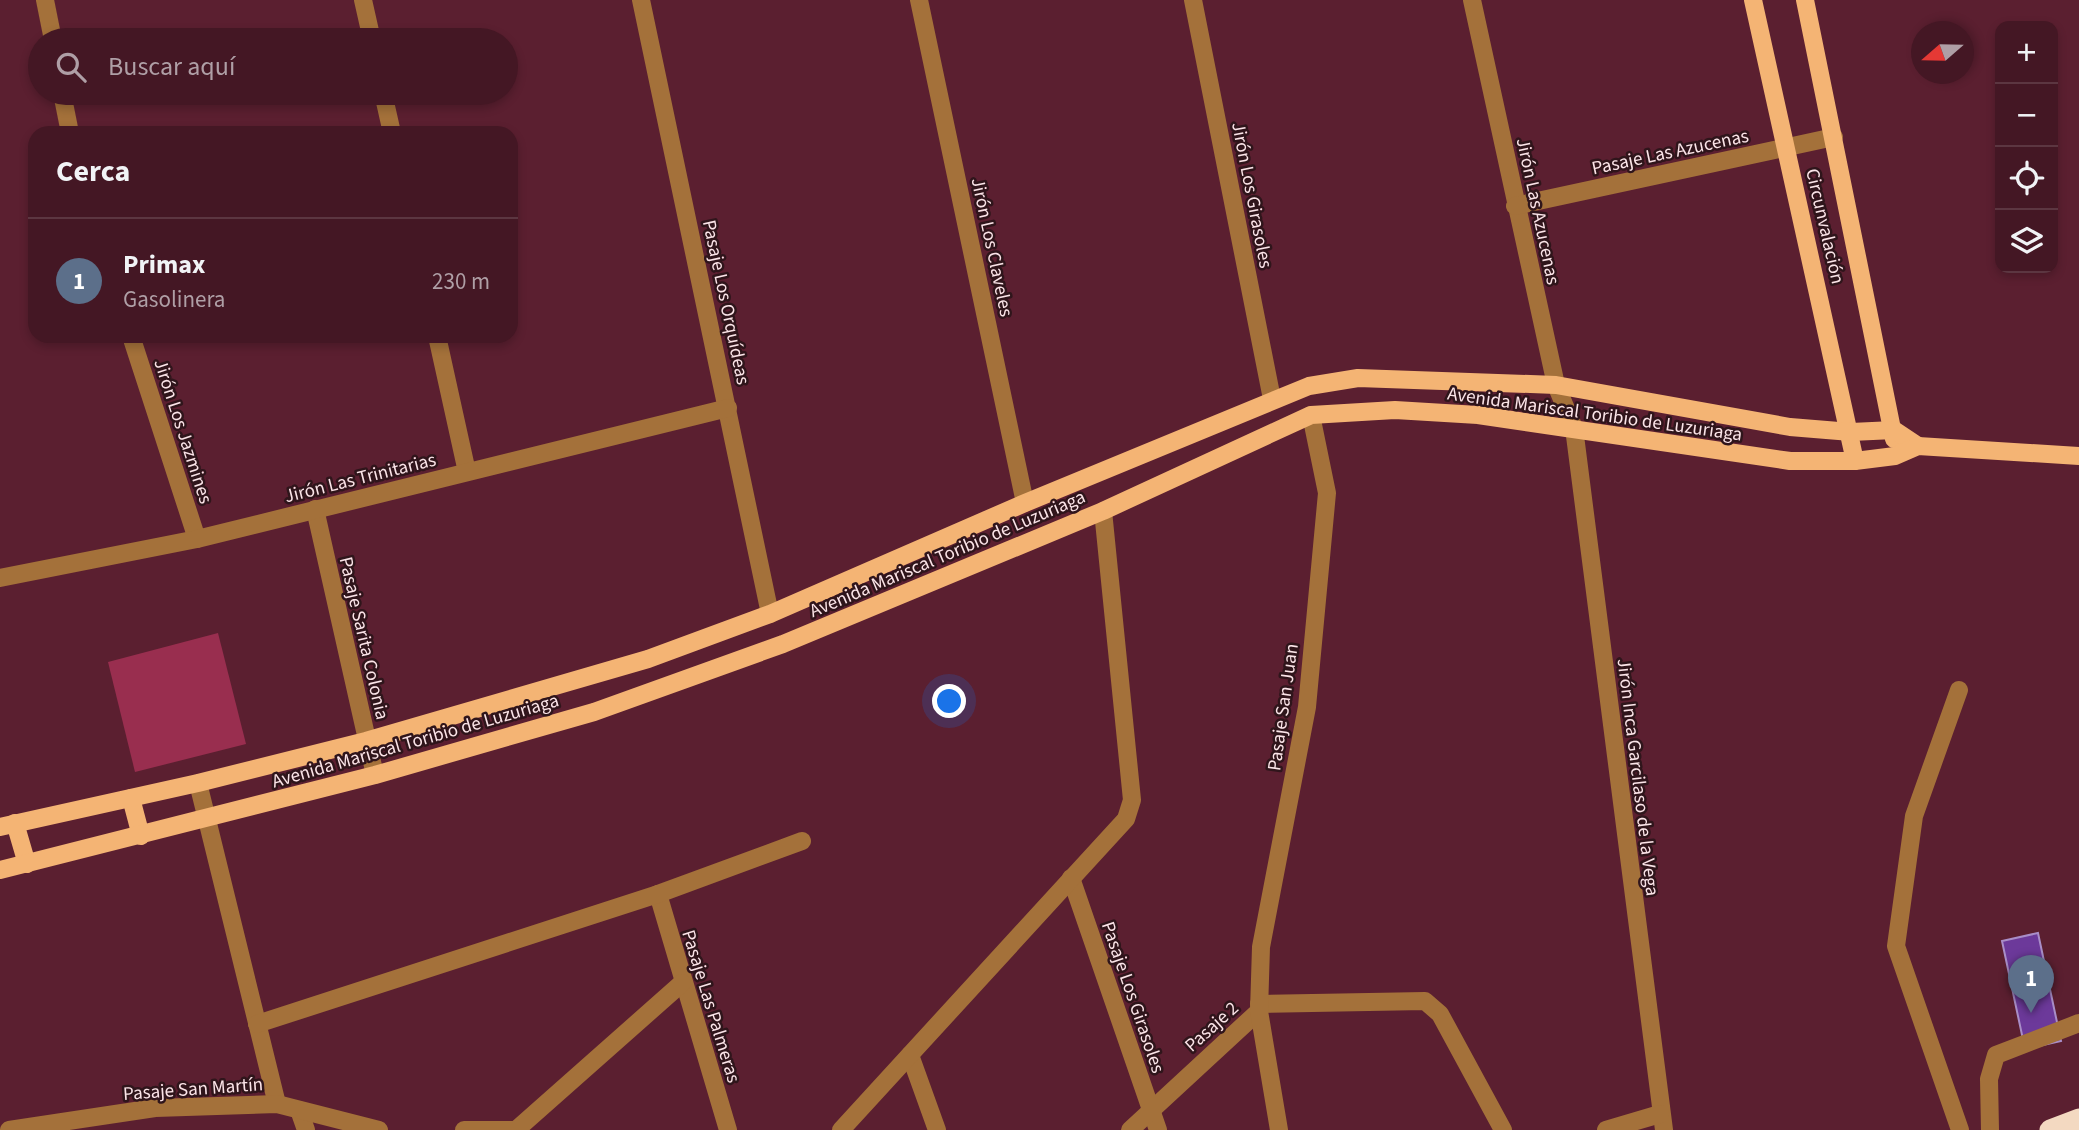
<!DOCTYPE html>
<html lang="es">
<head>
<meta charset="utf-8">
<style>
	:root { --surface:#441724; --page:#4e2431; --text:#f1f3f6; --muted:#af9fa6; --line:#5c3641; --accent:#57cec1 }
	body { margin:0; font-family:"Source Sans 3",sans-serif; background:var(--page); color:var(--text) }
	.controls { position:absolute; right:21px; top:21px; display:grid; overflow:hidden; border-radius:14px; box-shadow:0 4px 10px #0003 }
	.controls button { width:63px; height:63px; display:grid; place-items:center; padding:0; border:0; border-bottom:2px solid var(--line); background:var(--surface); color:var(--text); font:35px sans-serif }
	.compass { position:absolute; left:1911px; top:21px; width:63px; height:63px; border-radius:50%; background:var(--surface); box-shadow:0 4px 10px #0003; rotate:250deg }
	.you { position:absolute; left:950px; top:702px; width:24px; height:24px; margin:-18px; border:5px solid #fff; border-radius:50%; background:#1a73e8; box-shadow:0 0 0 10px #1a73e833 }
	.badge { display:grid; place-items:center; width:46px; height:46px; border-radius:50%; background:var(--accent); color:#fff; font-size:23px; font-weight:700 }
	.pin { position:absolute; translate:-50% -58px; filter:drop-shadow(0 2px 4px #0008) }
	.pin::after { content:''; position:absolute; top:37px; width:24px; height:21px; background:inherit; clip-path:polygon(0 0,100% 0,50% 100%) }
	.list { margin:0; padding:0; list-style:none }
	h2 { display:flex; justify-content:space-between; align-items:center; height:91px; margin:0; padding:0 28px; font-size:30px }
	h2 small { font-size:23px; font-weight:400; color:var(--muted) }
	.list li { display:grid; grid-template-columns:46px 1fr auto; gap:21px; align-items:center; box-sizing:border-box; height:126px; padding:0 28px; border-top:2px solid var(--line) }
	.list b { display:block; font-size:26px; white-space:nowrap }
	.list p { margin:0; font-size:23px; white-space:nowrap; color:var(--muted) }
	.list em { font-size:23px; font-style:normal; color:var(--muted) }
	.icon { flex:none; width:38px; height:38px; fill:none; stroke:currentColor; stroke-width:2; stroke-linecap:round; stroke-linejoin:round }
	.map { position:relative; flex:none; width:2079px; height:1130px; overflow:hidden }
	.search { position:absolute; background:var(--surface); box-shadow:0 4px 10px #0003; left:28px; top:28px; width:490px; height:77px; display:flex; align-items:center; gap:18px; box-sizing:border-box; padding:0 24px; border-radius:38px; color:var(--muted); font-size:26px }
	.panel { position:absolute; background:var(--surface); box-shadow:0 4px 10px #0003; left:28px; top:126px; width:490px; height:217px; border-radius:21px }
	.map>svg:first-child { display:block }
</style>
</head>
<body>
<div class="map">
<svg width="2079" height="1130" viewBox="0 0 2079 1130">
	<rect width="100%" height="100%" fill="#5b1f30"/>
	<path fill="#992e4f" d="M218 633 246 744 135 772 108 662Z"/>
	<path fill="#6c399a" stroke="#a98ec8" stroke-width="2" d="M2038 933 2061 1041 2025 1049 2002 941Z"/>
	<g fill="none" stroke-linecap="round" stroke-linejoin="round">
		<g stroke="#a4713a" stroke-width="18">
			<path d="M45 0 53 40"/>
			<path d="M363 0 372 40"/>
			<path d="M641 0 770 614"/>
			<path d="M919 0 1025 503"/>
			<path d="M1193 0 1272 399"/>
			<path d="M1472 0 1556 385 1574 428 1664 1130"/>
			<path d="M62 93 70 133"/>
			<path d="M383 93 392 133"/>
			<path d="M1515 206 1834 137"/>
			<path d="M131 336 197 539"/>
			<path d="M437 336 467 472"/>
			<path d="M315 509 375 775"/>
			<path d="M0 578 197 539 728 408"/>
			<path d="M1959 690 1914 816 1896 946 1960 1130"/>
			<path d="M198 783 277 1104"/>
			<path d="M1071 878 1158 1130"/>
			<path d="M658 894 728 1130"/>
			<path d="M1259 1004 1425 1001 1440 1014 1503 1130"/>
			<path d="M257 1024 658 894 802 841"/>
			<path d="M910 1055 937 1130"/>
			<path d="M299 1110 306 1130"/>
			<path d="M9 1130 155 1108 277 1104 379 1130"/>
			<path d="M464 1130H516L682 983"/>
			<path d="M841 1130 1126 819 1132 800 1103 511"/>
			<path d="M1130 1130 1259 1011"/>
			<path d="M1279 1130 1259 1011 1261 947 1307 707 1327 493 1311 415"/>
			<path d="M1606 1130 1660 1114"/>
			<path d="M1990 1130 1989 1079 1996 1055 2079 1023"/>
		</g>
		<g stroke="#f4b474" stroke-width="18">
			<path d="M1753 0 1855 461"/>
			<path d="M1805 0 1894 439"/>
			<path d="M131 798 141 836"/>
			<path d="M15 823 27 864"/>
			<path d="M0 827 198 783 366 741 648 659 770 614 1025 503 1309 386 1358 378 1556 385 1790 427 1851 432 1894 430 1918 446"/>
			<path d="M0 870 375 775 594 712 783 644 1103 511 1311 415 1395 410 1478 415 1790 461H1855L1895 456 1918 446 2079 456"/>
		</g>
		<path stroke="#f3d9c1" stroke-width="21" d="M2050 1130 2079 1119"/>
	</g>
	<g text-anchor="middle" stroke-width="5" stroke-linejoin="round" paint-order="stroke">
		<g font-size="19" fill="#fbe4e8" stroke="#2f151b">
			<text transform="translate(1670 151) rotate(-12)" y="7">Pasaje Las Azucenas</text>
			<text transform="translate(1253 195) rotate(79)" y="7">Jirón Los Girasoles</text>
			<text transform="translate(1539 211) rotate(78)" y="7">Jirón Las Azucenas</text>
			<text transform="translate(1826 226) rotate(77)" y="7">Circunvalación</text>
			<text transform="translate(993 247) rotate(78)" y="7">Jirón Los Claveles</text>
			<text transform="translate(727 302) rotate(78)" y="7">Pasaje Los Orquídeas</text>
			<text transform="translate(1595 413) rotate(8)" y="7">Avenida Mariscal Toribio de Luzuriaga</text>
			<text transform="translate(184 431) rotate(72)" y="7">Jirón Los Jazmines</text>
			<text transform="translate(360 477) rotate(-14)" y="7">Jirón Las Trinitarias</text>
			<text transform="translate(947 553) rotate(-23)" y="7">Avenida Mariscal Toribio de Luzuriaga</text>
			<text transform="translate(365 638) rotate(77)" y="7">Pasaje Sarita Colonia</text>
			<text transform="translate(1282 707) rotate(-82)" y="7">Pasaje San Juan</text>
			<text transform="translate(415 740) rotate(-16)" y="7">Avenida Mariscal Toribio de Luzuriaga</text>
			<text transform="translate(1639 777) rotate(83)" y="7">Jirón Inca Garcilaso de la Vega</text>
			<text transform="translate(1134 997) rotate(71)" y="7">Pasaje Los Girasoles</text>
			<text transform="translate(712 1006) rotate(73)" y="7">Pasaje Las Palmeras</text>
			<text transform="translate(1211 1026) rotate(-42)" y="7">Pasaje 2</text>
			<text transform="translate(193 1088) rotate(-4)" y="7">Pasaje San Martín</text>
		</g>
	</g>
</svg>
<div class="controls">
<button>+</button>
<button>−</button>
<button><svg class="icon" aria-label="locate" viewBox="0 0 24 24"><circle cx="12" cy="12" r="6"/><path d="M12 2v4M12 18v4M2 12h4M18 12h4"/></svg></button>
<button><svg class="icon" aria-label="layers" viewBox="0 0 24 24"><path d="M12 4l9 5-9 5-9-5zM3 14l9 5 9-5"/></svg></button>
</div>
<svg class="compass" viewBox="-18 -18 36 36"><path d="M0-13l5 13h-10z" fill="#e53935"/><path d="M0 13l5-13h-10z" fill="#af9fa6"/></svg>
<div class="you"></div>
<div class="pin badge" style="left:2031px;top:1013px;background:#5c6f8a">1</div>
<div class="search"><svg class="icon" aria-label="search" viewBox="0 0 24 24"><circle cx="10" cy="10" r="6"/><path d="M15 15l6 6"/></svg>Buscar aquí</div>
<section class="panel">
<h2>Cerca<small></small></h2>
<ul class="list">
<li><span class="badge" style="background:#5c6f8a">1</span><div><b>Primax</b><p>Gasolinera</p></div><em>230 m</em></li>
</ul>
</section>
</div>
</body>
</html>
